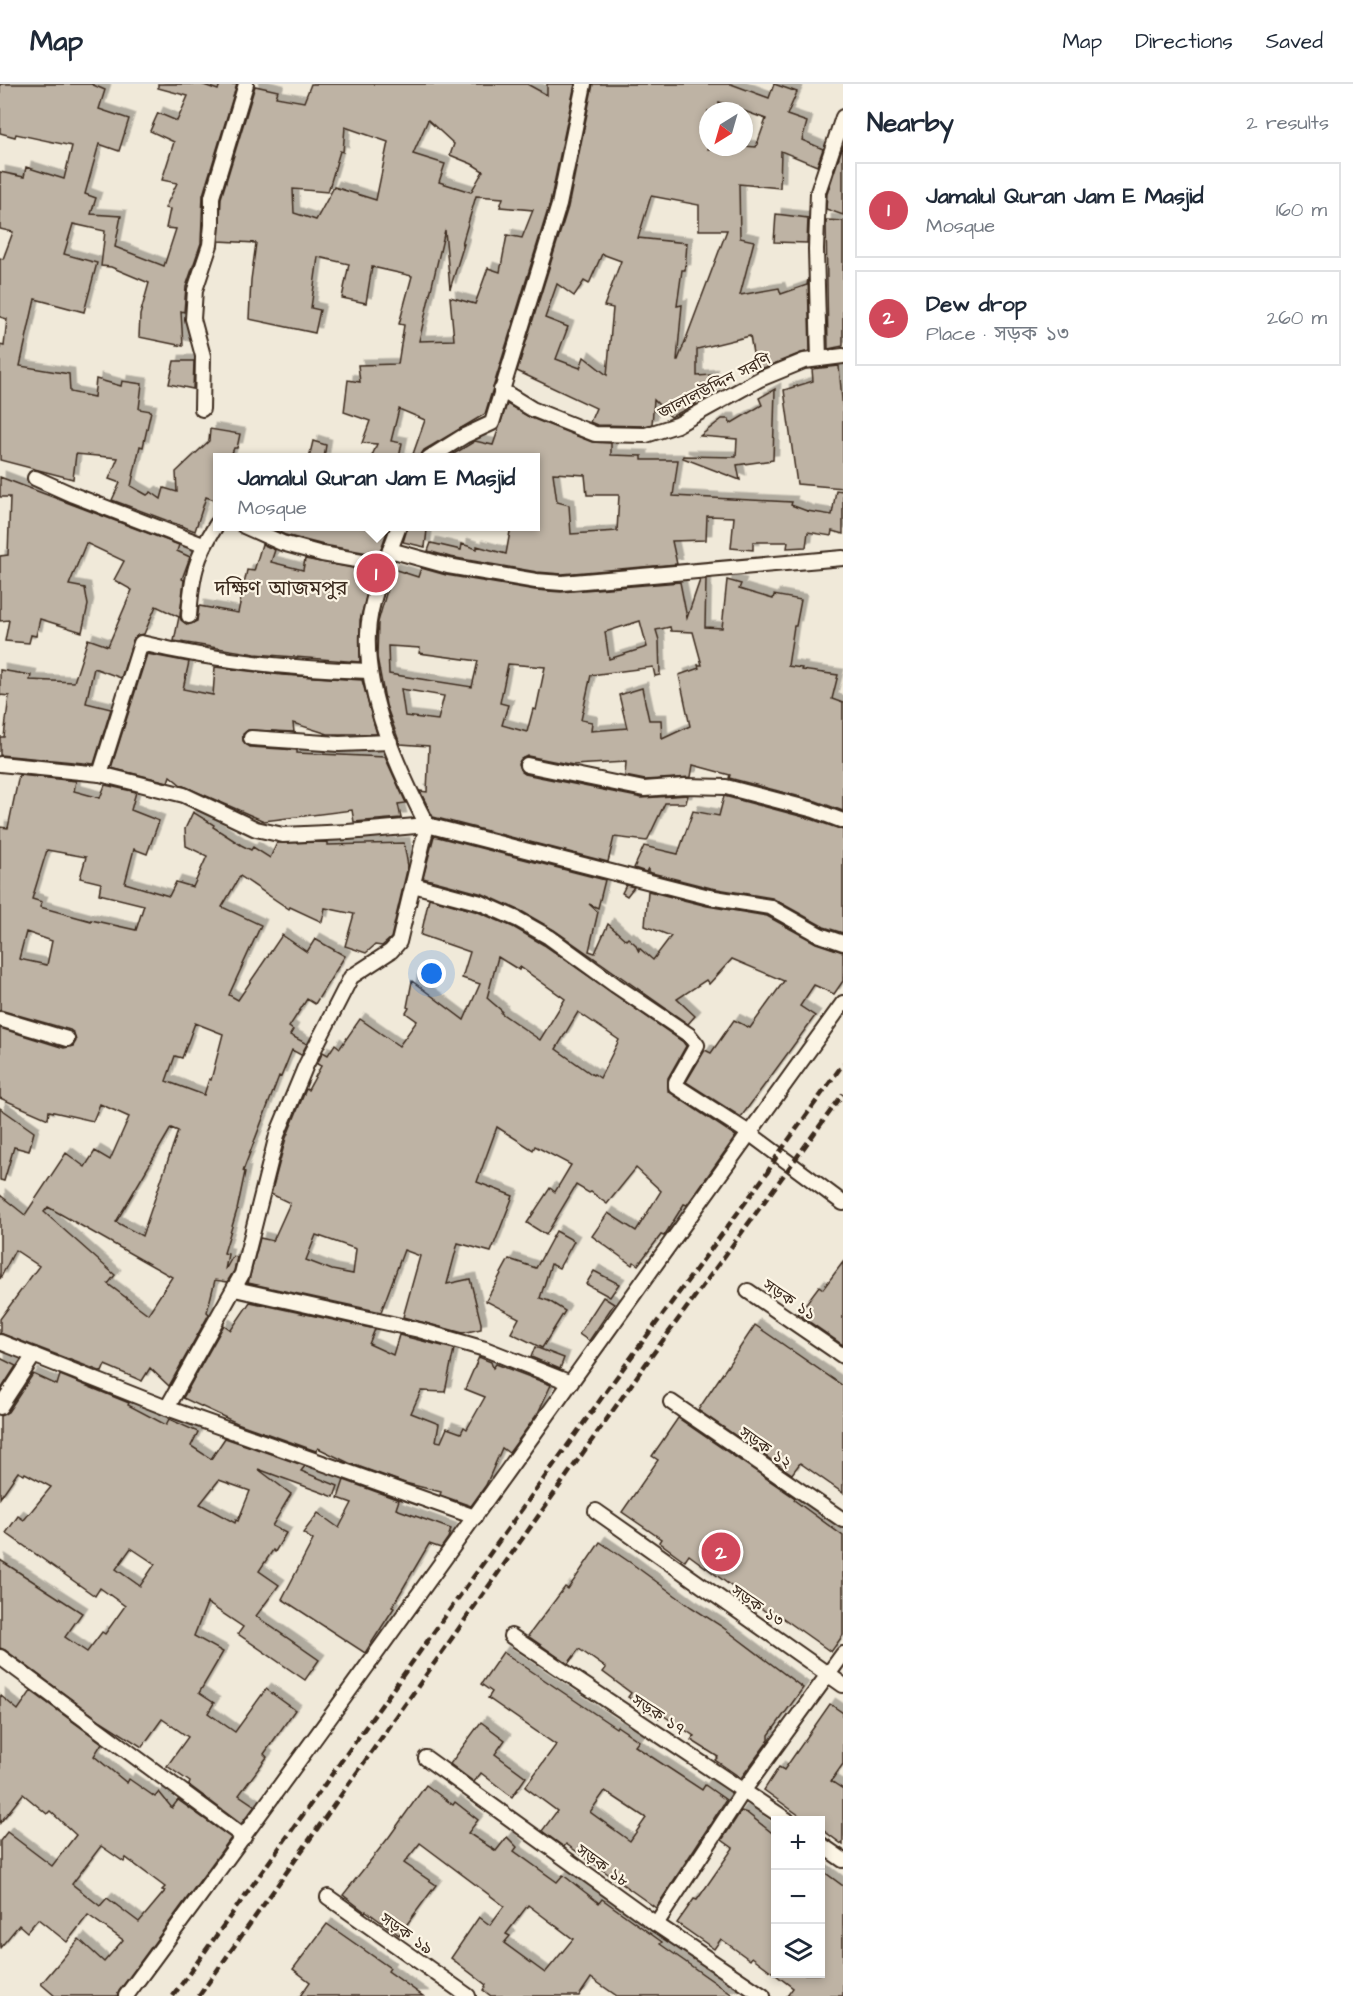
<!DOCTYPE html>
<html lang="en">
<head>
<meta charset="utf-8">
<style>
	:root { --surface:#fff; --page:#f2f2f3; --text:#1f2937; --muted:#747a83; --line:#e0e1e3; --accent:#d1495b }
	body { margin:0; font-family:"Architects Daughter","Noto Sans Bengali",sans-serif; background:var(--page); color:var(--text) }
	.controls { position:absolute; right:18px; bottom:18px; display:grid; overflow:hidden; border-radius:0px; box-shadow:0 3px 9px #0003 }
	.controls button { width:54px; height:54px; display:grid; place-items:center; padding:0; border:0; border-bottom:2px solid var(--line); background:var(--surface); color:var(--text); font:30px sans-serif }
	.compass { position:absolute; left:699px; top:18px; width:54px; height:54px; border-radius:50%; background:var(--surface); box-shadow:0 3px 9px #0003; rotate:217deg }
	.you { position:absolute; left:432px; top:890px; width:21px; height:21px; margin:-15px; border:4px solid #fff; border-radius:50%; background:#1a73e8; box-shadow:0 0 0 9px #1a73e833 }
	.badge { display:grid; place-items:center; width:39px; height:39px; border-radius:50%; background:var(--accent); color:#fff; font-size:20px; font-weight:700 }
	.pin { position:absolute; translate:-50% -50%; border:3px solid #fff; box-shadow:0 2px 6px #0006 }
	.popup { position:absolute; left:213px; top:369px; width:327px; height:78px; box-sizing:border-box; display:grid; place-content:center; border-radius:0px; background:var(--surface); filter:drop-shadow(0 2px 4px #0005); font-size:20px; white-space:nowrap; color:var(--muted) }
	.popup b { font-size:22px; color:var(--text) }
	.popup::after { content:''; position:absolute; left:50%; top:100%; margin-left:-12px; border:12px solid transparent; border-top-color:var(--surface) }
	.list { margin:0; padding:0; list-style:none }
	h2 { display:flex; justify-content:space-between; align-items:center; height:78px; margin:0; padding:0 24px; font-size:26px }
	h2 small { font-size:20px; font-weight:400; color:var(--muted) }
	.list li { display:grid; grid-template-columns:39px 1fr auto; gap:18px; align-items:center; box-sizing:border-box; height:96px; margin:0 12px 12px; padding:0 12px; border:2px solid var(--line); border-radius:0px }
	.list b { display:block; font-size:22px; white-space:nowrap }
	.list p { margin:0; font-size:20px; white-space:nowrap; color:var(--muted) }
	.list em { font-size:20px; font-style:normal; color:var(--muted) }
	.icon { flex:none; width:33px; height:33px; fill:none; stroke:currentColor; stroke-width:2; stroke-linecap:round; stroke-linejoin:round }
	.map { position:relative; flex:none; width:843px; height:1912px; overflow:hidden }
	header { display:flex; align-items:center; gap:36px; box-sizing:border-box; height:84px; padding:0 30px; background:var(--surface); border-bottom:2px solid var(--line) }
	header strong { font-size:28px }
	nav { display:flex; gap:33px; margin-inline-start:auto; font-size:21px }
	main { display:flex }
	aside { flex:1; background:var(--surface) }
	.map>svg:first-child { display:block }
</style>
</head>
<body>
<header>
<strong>Map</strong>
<nav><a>Map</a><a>Directions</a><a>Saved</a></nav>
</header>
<main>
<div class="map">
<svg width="843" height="1912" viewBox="0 0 843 1912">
	<defs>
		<filter id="shadow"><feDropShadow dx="5.5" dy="-5.5" stdDeviation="0" flood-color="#0004"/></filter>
	</defs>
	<rect width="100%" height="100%" fill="#f0e9d9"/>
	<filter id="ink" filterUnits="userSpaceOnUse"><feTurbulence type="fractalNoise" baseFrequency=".0167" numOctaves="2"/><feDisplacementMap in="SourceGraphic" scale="12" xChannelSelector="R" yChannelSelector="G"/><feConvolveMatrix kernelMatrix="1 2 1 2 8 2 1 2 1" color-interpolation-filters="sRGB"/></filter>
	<g filter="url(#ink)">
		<g fill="#beb3a4" stroke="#3b2a1e" stroke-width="1.5" fill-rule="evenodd" filter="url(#shadow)">
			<path d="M0 0H91L105 6 99 25 129 35 119 67 99 60 85 110 96 114 91 130 121 132 115 163 164 182 176 145 166 144 170 125 165 124 177 99 162 96 174 58 150 47 158 29 177 37 188 12 158 4V0H201L218 6 220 0H237L203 111 201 159 186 203 184 228 181 227 183 262 139 253 140 231 149 199 111 183 101 182 105 147 73 140 64 170 97 179 84 228 35 215 20 282 69 290 70 308 94 313 96 295 121 302 122 297 142 300 139 325 151 327 143 363 140 362 131 402 147 411 151 408 161 415 164 404 177 408 176 388 209 357 210 345 240 350 237 364H234L230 374H217V417L206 413 195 447 112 416 120 399 109 395 118 374 76 370 73 395 0 376V261L4 262 7 235 0 233V174L3 175 13 148 0 145V88L24 93 26 83 64 95 72 62 16 50 15 53 0 49Z"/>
			<path d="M311 0H527L547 11V0H575L550 119 485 330 424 366 420 372 413 370 425 336 399 325 391 357 402 359 399 374H371L377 360 362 359 370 337 344 328 348 296 360 298 358 281 398 280 404 241 399 240 412 192 372 183 366 219 342 214 349 180 318 173 311 224 320 226 315 249 249 235 251 196 256 159 219 157 221 114 255 2 278 7 276 13 304 18ZM428 36 454 60 450 71 472 80 483 87 471 108 439 98 445 80 413 70ZM345 43 388 58 376 116 334 103 316 136 294 129 293 105 328 108 340 67 343 68ZM476 112 503 114 500 123 533 126 522 154 507 151 500 188 488 184 475 220 450 213 454 256 419 257 445 146 450 205 464 160H462Z"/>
			<path d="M593 0H731L769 14 774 0 797 8 787 31 807 38 802 56 823 65 817 82 781 67 780 104 739 100 740 154 754 157 740 211 779 204 781 210 807 201 808 194 810 267 801 269 756 287 750 252 697 265V292L712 291 716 309 707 314 696 316V320L671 333 654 316 652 340 645 342 597 341 590 338 596 324 517 287 568 123ZM719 18 766 35 756 63 744 62 742 65H708V27H718ZM651 112 699 121V146H727L678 276H677L682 221 677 222 682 186H685L687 159 638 154ZM602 170 621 177 604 222 613 224 607 291 584 273 580 284 556 275 568 243 545 234 557 200 574 212 584 197 589 200Z"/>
			<path d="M843 61V131L826 125 827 110Z"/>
			<path d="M776 130 808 134 807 159 774 158Z"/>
			<path d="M826 136 843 137V262L828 265Z"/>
			<path d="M174 277H194L193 305 169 300Z"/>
			<path d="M839 282 843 327V404L797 400 784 306 813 297 812 285Z"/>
			<path d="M775 305 773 376 737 381 740 396 683 374V372L736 373 737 355 700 352 722 335H729L730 340 762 321 759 314Z"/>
			<path d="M507 320 529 333 592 358 611 359V371L642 372V376H678L673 412 792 418 791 421 807 427 832 431 836 406 843 407V450L832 447 831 452 808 448 806 463 787 464 788 458H753V466L731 464 734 433 707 432 706 456 672 457 677 480 562 490 537 488 450 473 428 467 431 459 461 466 462 460 477 465V462L506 470 511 442H535V374H447L475 357 493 361ZM553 389 585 391 587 411H619L617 447 571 450 569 421 557 418Z"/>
			<path d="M313 357 326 361 324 374H309Z"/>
			<path d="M0 393 179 461 177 467 190 473 182 495 184 496 180 531 181 536 188 541 197 537 199 522 238 529 247 486 254 487 262 460 275 466 271 478 303 486 305 475 373 488 360 536V578L255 570 174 557 179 533 156 522 144 550 138 551 133 556 121 594 94 584 86 619 111 625 94 680 0 671V653H4L9 612 0 611V586L31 591 30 596 74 598 88 555 108 562 132 506 114 496 124 477 86 459 69 501 85 504 88 521 82 548 40 535 36 552 31 551 29 559 5 557 9 536 0 537V472L8 471 10 413H0Z"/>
			<path d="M267 442H389L379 471 324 461 285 451Z"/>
			<path d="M408 442 427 446 425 463 403 458Z"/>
			<path d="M421 484 446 491 535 506 561 508 680 498 687 534 700 496 706 495 705 543 722 544 727 496 741 500 739 505 773 515 774 511 801 516 796 542H794L788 582 802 584 801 586 838 591 832 615 843 619V727L816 717 729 694 730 691 693 681 691 693 645 696 625 692 626 678 573 681 528 672 521 675 518 680 521 687 525 690 642 714 688 711 686 719H665L647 757 614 753 608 778 433 733 420 707 427 708 429 662 400 660 386 621 377 573 378 538 393 485 418 493ZM640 537 647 563 609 575 605 548ZM670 543 671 547 693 548 702 581H698L699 584 679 591 690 642 662 655 661 636H649L642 604 619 611 627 644 591 647 592 638 581 636 591 591 653 583 655 592 660 591 659 556 656 546ZM388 562 420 564 419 569 478 577 472 603 389 590ZM508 580 545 583 536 626 533 625 527 648 502 641 508 621 500 619ZM401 605 444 612 438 636 405 632Z"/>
			<path d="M147 570 189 578 183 605 213 611 215 583 282 591 362 596 377 650H328L293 639 294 648 248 646 243 650V657L250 663 297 666V669L385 673 406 719 398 720 401 734 354 738 352 726 264 737 181 701 170 692 168 698 111 684Z"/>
			<path d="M19 691 76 697 74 707 100 714 105 701 136 708 131 726 159 737 147 770 134 765 125 799 169 812 176 798 193 803 207 772 186 762 185 745 193 728 214 741 213 743 241 761 251 766 253 763 270 774 277 759 328 758V761L404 759 408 782 391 854 382 862 375 861 366 869 345 862 354 830 325 824 322 838 290 823 289 825 240 792 222 823 261 841 229 911 238 916 282 851 307 868 315 855 345 872 315 920 307 915 289 943 293 946 290 951 307 960 301 971 292 966 281 993 279 992 243 1087 245 1088 237 1126 224 1169 228 1170 225 1186 233 1172 237 1173 234 1187 227 1198 215 1196 207 1228 209 1230 169 1302 150 1284 142 1297 105 1281 102 1288 0 1249V1235L39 1182 15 1166 0 1195V1111L25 1131 66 1069 85 1083 95 1067 110 1076 129 1033 100 1020 93 1037 49 1027 48 1035 0 1014V944L64 964 73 962 76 957 74 949 70 946 0 926V743L8 744ZM47 766 86 773 80 794 101 799 99 810 144 821 136 846 91 836V837L40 823 42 818 32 815ZM26 848 52 857 47 881 19 875ZM195 939 223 950 211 996 209 995 204 1011 166 997 175 972 182 974ZM171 1044 178 1047 142 1152 116 1138ZM48 1123 172 1193 148 1230 108 1200 115 1191 44 1128Z"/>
			<path d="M724 712 811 735 843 746V849L824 843 772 814 711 804 648 788V784L646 788 634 784 644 762 678 770 693 727 719 732Z"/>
			<path d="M434 752 605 796 598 824 589 820 598 828 589 867 595 869 608 840 626 856 628 854 635 860 639 868V864L653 876 671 852 645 842 648 807 707 822 767 832 816 859 843 868V897L834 910 814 901 800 922 815 932 741 1033 686 998 705 966 711 969 734 936 750 944 784 897 732 875 709 900 706 896 677 915 695 932 688 940 554 846 521 827 483 810 423 794Z"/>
			<path d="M626 801 634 803 627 812 622 809Z"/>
			<path d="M429 814 478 828 513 843 544 861 683 958 686 962 668 994V1007L736 1052 687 1121 684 1120 664 1152 661 1151 638 1181 634 1178 632 1181 592 1152 608 1129 636 1147 661 1107 636 1084 607 1120 591 1108 589 1109 576 1101 546 1151 527 1139 550 1104 555 1108 571 1081 535 1062 533 1066 497 1043 477 1098 513 1112 491 1168 458 1159 447 1200 470 1195 481 1239V1245L463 1249 403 1233 420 1172 404 1166 381 1228 248 1199 260 1154 273 1157 290 1119 271 1110 286 1054 306 1005 308 1006 321 982 317 980 323 968 328 971 335 960 340 964 360 935 399 962 417 937 406 929 409 924 407 923 412 897 464 936 480 900 462 894 470 868 421 851ZM498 873 519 886 520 883 565 915 540 956 501 929 502 927 487 914ZM578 928 619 956 600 994 594 990 593 991 556 965ZM316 1151 356 1165 353 1190 332 1186 306 1176Z"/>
			<path d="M0 1024 34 1048 29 1067 14 1063 4 1097 0 1096Z"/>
			<path d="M556 1147 574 1157 559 1184 551 1180 540 1214 549 1217 565 1227 542 1264 511 1249 519 1234 486 1217 509 1175 536 1184Z"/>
			<path d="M843 1178V1261L798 1230 819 1202 823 1205Z"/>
			<path d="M594 1187 619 1200 610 1213 586 1200Z"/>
			<path d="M603 1213 614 1220 589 1257 579 1250Z"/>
			<path d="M250 1218 375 1245 369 1260 393 1271 399 1251 454 1265 445 1308 421 1307 411 1329 439 1340 436 1357 441 1358 447 1344 461 1349 464 1343 467 1345 485 1313 465 1305 479 1273 491 1278 493 1284 496 1280 551 1301 538 1329 509 1369 502 1364 486 1401 471 1422 440 1411 441 1408 405 1399 349 1379 318 1364 316 1367 237 1339 183 1314 224 1241 231 1246Z"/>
			<path d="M755 1241 843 1302V1409L800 1379 792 1390 698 1326Z"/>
			<path d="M535 1263 564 1274 560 1285 531 1273Z"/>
			<path d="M0 1274 16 1282 0 1307Z"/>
			<path d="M33 1290 57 1301 60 1291 129 1319 128 1321 166 1341 169 1335 198 1348 191 1362 211 1375 225 1354 305 1382 301 1387 338 1402 334 1413 258 1385 291 1410 272 1442 286 1449 275 1468 273 1466 259 1487 279 1501 256 1532 319 1576 305 1596 238 1550 243 1543 207 1519 194 1552 223 1568 199 1609 214 1619 208 1629 235 1648 266 1605 295 1626 264 1670 267 1673 239 1711 255 1722 241 1740 189 1701 190 1698 167 1682 188 1653 162 1635 142 1663 101 1637 5 1566 0 1564V1476L82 1529 65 1553 87 1568 102 1548 105 1550 125 1522 100 1504 95 1512 6 1449 18 1432 24 1436 51 1403 25 1389 24 1391 18 1388 0 1414V1332L8 1328ZM219 1396 250 1407 238 1437 236 1436 235 1439 200 1420ZM131 1464 155 1480 140 1502 116 1485Z"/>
			<path d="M678 1334 792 1412 795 1414 794 1416 843 1452V1551L831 1568 780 1532 777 1536 689 1471 685 1477 659 1458 661 1455 622 1428 658 1376 652 1372Z"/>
			<path d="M344 1396 399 1416 396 1425 451 1445 448 1454 441 1464 429 1460 392 1523 394 1524 365 1569 282 1515 313 1456 303 1449 318 1429 339 1444 352 1419 338 1414Z"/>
			<path d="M600 1458 631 1479 691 1523 721 1542 803 1604 769 1651V1656L741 1694 715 1676 718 1673 691 1656 694 1652 661 1630 659 1634 628 1613 631 1609 603 1588 606 1584 579 1565 568 1580 528 1552 565 1503 568 1505Z"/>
			<path d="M503 1568 616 1644 617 1642 639 1657 635 1662 702 1706 705 1701 726 1716 656 1824 566 1760 564 1763 542 1747 557 1727 525 1703 556 1661 488 1614 492 1608 481 1600ZM605 1707 646 1734 630 1757 590 1728Z"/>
			<path d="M31 1607 102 1659 94 1672 127 1699 129 1695 155 1713 159 1708 172 1724 178 1716 231 1754 119 1907 117 1912H55L41 1900 79 1855 104 1878 123 1856 88 1831 67 1858 38 1835 27 1848 19 1841 0 1864V1757L7 1748 52 1782 76 1751 50 1727 47 1730 23 1710 0 1739V1611L18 1626ZM101 1762 124 1778 126 1774 165 1803 162 1806 165 1807 139 1838 107 1814 100 1822 72 1800Z"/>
			<path d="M830 1620 843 1629V1680L831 1697 843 1705V1761L820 1744V1737H807L764 1706 779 1683 784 1686Z"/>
			<path d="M481 1638 505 1656 495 1670 526 1693 512 1713 481 1689 474 1698 450 1680Z"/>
			<path d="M426 1701 453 1721 455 1718 478 1736 468 1749 496 1767 507 1753 517 1763 514 1767 557 1798 563 1791 599 1819 602 1815 662 1858 660 1860 734 1912H617L591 1894 579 1912H491L483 1906 486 1901 451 1874 479 1833 490 1841 504 1822 420 1759 404 1779 436 1801 399 1851 366 1827 365 1828 343 1811 389 1753ZM528 1821 573 1855 545 1889 504 1859 510 1852 506 1850Z"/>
			<path d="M741 1727 747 1729 776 1752V1890H820V1785L843 1802V1912H787L793 1904 752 1873 750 1876 721 1855 714 1865 677 1839 694 1815 697 1816 733 1764 722 1756Z"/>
			<path d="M327 1840 390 1884 388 1887 423 1912H300L310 1898 293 1885Z"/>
		</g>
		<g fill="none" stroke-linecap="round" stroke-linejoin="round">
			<defs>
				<g id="street">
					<path d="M819 275 816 165 818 108 843 33"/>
					<path d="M501 306 532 325 595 350 646 351 677 341 760 295 804 277 843 272"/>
					<path d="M202 325 203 272 193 235 195 206 210 161 212 141V113L246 0"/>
					<path d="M429 374 464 352 492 339 559 121 584 0"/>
					<path d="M35 394 73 411 203 461"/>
					<path d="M244 442 282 459 322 470 385 481"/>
					<path d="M390 466 448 482 536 497 562 499 843 474"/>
					<path d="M189 532C192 492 195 474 217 440"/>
					<path d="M251 654 339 660 390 658"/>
					<path d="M0 680 100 690 184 711 256 745 283 751 348 748 427 741 709 813 770 823 820 851 843 859"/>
					<path d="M527 681 644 705 685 702 726 703 814 726 843 737"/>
					<path d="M100 690 141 559C216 577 292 585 369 587"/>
					<path d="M413 801 481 819 517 835 549 853 615 901 689 951 697 961 676 998V1002L749 1049 843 1119"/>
					<path d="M0 935 67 955"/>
					<path d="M235 1205 419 1246 485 1265 571 1299"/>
					<path d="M748 1207 843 1272"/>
					<path d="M0 1258 167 1324 242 1190 277 1051 306 981 351 893 391 867 399 858 427 741C398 685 365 613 368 549 369 518 388 472 399 442"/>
					<path d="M671 1318 843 1436"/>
					<path d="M0 1323 34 1271"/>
					<path d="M167 1324 475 1433"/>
					<path d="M596 1427 843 1601"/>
					<path d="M511 1552 787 1736"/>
					<path d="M0 1573 244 1753"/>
					<path d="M426 1674 656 1840 763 1912"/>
					<path d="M820 1760 843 1776"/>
					<path d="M328 1813 468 1912"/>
					<path d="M656 1840 744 1706 843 1570"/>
					<path d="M126 1912C369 1584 604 1250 843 919"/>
				</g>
			</defs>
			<use href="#street" stroke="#3b2a1e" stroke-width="18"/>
			<use href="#street" stroke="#fcf5e5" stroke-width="14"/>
			<g stroke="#3b2a1e" stroke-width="4.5" stroke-dasharray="9 4.5" stroke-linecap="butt">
				<path d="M173 1912 613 1298 767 1089 777 1072 843 980"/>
				<path d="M199 1912 650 1274 843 1010"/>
			</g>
		</g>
	</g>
	<g text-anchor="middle" stroke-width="4.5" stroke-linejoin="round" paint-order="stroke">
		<g font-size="16" fill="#3b2a1e" stroke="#fcf5e5">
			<text transform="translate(714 301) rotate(-27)" y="6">জালালউদ্দিন সরণি</text>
			<text transform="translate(790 1215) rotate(34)" y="6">সড়ক ১১</text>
			<text transform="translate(766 1363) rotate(35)" y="6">সড়ক ১২</text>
			<text transform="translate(758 1521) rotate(35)" y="6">সড়ক ১৩</text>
			<text transform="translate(659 1630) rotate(33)" y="6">সড়ক ১৭</text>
			<text transform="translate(603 1781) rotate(36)" y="6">সড়ক ১৮</text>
			<text transform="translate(407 1849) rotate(35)" y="6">সড়ক ১৯</text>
		</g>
		<g font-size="20" fill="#3b2a1e" stroke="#fcf5e5">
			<text x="281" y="511">দক্ষিণ আজমপুর</text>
		</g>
	</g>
</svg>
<div class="controls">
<button>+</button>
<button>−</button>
<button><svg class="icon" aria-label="layers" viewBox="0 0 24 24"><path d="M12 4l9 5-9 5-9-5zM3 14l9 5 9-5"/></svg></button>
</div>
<svg class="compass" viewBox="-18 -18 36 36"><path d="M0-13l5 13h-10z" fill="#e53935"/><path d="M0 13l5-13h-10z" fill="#747a83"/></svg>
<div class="you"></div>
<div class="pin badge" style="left:376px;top:489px">1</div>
<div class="popup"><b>Jamalul Quran Jam E Masjid</b>Mosque</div>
<div class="pin badge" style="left:721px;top:1468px">2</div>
</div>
<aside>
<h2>Nearby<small>2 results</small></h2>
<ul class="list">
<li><span class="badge">1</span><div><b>Jamalul Quran Jam E Masjid</b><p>Mosque</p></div><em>160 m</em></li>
<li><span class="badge">2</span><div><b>Dew drop</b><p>Place · সড়ক ১৩</p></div><em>260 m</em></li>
</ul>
</aside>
</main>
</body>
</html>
